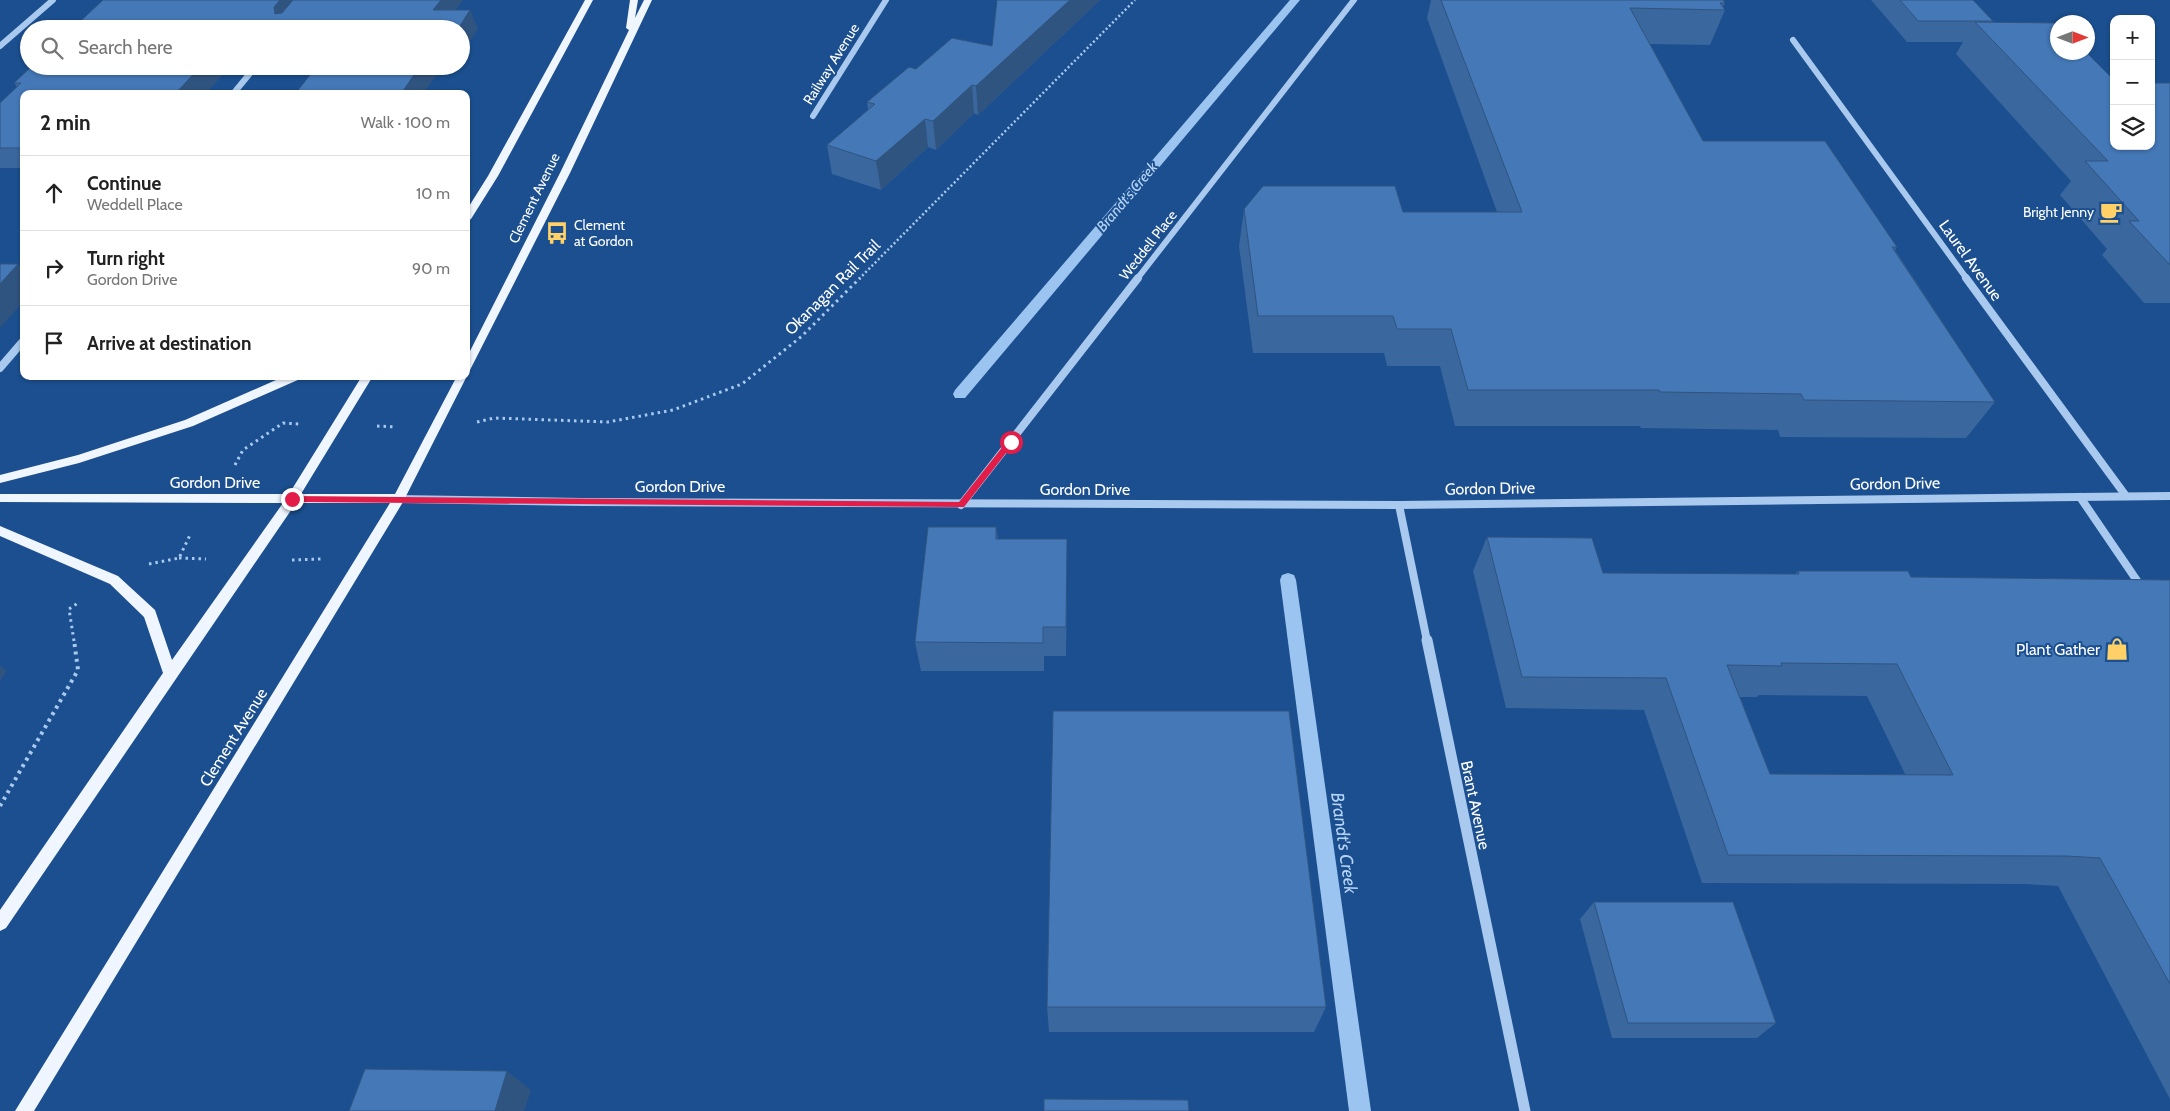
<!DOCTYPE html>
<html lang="en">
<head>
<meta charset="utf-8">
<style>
	:root { --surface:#fff; --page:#f2f2f2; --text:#222; --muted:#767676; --line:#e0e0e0 }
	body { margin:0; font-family:Cabin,sans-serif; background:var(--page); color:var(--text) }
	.controls { position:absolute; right:15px; top:15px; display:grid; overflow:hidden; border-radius:10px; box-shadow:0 1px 4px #0004 }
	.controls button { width:45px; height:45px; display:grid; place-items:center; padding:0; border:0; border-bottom:1px solid var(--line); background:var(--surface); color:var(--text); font:25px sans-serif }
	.compass { position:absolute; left:2050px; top:15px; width:45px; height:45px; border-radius:50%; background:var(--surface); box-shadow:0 1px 4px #0004; rotate:90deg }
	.stop { position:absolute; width:15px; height:15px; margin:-11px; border:4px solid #e11d48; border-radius:50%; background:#fff }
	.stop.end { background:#e11d48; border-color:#fff; box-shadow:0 1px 5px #0008 }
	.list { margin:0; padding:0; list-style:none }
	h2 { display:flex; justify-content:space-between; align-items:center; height:65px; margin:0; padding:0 20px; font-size:21px }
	h2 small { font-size:16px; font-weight:400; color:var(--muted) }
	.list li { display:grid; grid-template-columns:32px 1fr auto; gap:15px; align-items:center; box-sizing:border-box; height:75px; padding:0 20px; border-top:1px solid var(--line) }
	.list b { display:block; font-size:19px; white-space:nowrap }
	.list p { margin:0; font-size:16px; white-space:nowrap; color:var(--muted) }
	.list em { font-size:16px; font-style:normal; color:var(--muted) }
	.icon { flex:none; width:28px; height:28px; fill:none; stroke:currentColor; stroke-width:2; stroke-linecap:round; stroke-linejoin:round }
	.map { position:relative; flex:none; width:2170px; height:1111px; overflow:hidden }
	.search { position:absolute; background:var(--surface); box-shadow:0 1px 4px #0004; left:20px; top:20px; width:450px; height:55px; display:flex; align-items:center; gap:12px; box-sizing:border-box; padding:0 18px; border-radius:28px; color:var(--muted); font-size:19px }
	.panel { position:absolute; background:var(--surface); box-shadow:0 1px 4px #0004; left:20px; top:90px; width:450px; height:290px; border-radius:10px }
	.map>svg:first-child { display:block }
</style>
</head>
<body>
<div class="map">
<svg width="2170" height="1111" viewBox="0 0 2170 1111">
	<rect width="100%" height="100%" fill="#1b4f8f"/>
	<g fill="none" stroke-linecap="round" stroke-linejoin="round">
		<g fill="#9cc4f0" fill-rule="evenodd">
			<path d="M1290 0H1300L965 398H955L953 394 955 390Z"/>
			<path d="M1288 573 1294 575 1296 580 1371 1111H1349L1280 580 1282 575Z"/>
		</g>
		<path stroke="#a9c9ee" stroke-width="2.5" stroke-dasharray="2 2.5" stroke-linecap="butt" d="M859 279 1135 0"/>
		<g stroke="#a9c9ee" stroke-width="3" stroke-dasharray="2.5 4" stroke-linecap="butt">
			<path d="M477 422 494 418 608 422 673 410 742 384 802 336 860 278"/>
			<path d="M377 426 396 427"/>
			<path d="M235 465 243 450 283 423 299 424"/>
			<path d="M179 558 206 559"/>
			<path d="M292 560 321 559"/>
			<path d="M149 564 179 558 191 533"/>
			<path d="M74 641 69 609 78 603"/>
		</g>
		<path stroke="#a9c9ee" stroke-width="4" stroke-dasharray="3 4.5" stroke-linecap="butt" d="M0 806 78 670 74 640"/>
		<g stroke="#a9c9ee" stroke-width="6">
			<path d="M1793 40 1967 279"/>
			<path d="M0 46 53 0"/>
			<path d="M233 94 256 66"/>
			<path d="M813 116 886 0"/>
			<path d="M1137 279 1354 0"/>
		</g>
		<g stroke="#a9c9ee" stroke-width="8">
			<path d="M1966 278 2126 496"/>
			<path d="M0 368 24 340"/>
			<path d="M2080 497 2142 588"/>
			<path d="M399 499 582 502 1399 505 2170 496"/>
			<path d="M961 505 1138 278"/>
			<path d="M1399 505 1427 641"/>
		</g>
		<path stroke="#a9c9ee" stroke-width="11" d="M1427 640 1525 1111"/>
		<g fill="#f0f6ff" fill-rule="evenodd">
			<path d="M585 0H593L498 176 471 219 466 222V211L488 176Z"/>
			<path d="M630 0H638L635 18 644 0H652L570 173 403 502 34 1111H15L390 503H296L6 928 0 931V910L163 673 144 617 110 584 0 536V526L118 576 155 610 172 660 283 503 0 502V494H289L362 376H373L301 494H395L457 376H466V359L560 173 629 30 626 28Z"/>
			<path d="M285 376H301L300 379 193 426 79 463 0 483V475L78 455 185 420Z"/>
		</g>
	</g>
	<g fill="#3a679d" fill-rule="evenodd">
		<path d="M1100 0 978 115 974 113 936 150 928 147 881 190 832 174 827 145 868 110 867 102 916 69 992 46Z"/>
		<path d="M1431 0H1723L1725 3 1723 7 1725 10 1710 45 1650 44 1703 141 1897 247 1895 250 1995 402 1966 438 1780 437 1778 430 1641 428 1640 426H1455L1440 366H1387L1384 353H1253L1239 246 1244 209 1403 212H1497L1427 18Z"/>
		<path d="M1871 0H1973L1993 21 1992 22 2114 146 2170 83V303H2144L2102 255 2107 249 2060 195 2071 181 1956 54 1963 42H1907Z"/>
		<path d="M230 66 205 94H24V168H0V103L17 87 14 83Z"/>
		<path d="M317 66H454L452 70H440Z"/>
		<path d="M996 527 998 539H1067V568L1066 656H1044V671H921L915 642Z"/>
		<path d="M1487 537 1603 573 1795 574 1798 571 1911 577 2170 580V1099L2058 886 2025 884 1702 883 1644 710 1506 708 1473 571ZM1759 695 1867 696 1905 774H1770L1740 697H1757Z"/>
		<path d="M1594 902 1776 1023 1757 1038H1612L1580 919Z"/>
		<path d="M1047 1007H1326L1314 1032H1049Z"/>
	</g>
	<g fill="#305480">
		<path d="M280 0H306L284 26 275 14 274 7Z"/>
		<path d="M441 0H463L442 29 433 10Z"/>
		<path d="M1070 0H1100L978 115 976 86Z"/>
		<path d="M470 10 478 29 461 55V29H458Z"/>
		<path d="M201 66H230L205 94H175Z"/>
		<path d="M420 66H438L440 70 423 94H401Z"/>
		<path d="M972 85 974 113 936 150 933 121Z"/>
		<path d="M925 119 928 147 881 190 876 161Z"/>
		<path d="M18 264 24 271V301L0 328V284Z"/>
		<path d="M1067 539V568L1066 656V627Z"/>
		<path d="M0 665 7 671 0 681Z"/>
		<path d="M507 1071 531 1090 524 1111H495Z"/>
	</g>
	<g fill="#4478b7" stroke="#305480" fill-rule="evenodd">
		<path d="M103 0H280L274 7 275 14 282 13 293 0H441L433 10H470L458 29H72Z"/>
		<path d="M997 0H1070L976 86 972 85 933 121 925 119 876 161 827 145 875 104 867 102 909 67 916 69 952 38 992 46Z"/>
		<path d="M1441 0H1723L1725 3H1720L1725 10 1630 8 1703 141H1825L1897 247H1892L1995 402 1804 400 1801 394 1660 392 1659 390H1468L1451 329H1397L1393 316H1258L1244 209 1263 186H1395L1403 212H1522Z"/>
		<path d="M1900 0H1973L1993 21H1918Z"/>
		<path d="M1975 22 2057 23 2058 24V52H2086L2114 80V146H2151V83H2170V265L2129 221H2139L2085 161H2108Z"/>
		<path d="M32 66H201L175 94H24V148H0V103L21 83H14Z"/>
		<path d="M317 66H420L401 94H295Z"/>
		<path d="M0 264H18L0 284Z"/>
		<path d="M928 527H996V539H1067L1066 627H1043V643L915 642Z"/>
		<path d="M1487 537 1592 538 1603 573 1799 574 1798 571H1908L1911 577 2170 580V984L2100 858 2066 856 1728 855 1666 678 1522 677ZM1781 663 1897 664 1953 775 1770 774 1727 665 1782 666Z"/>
		<path d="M1053 711H1289L1326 1007H1047Z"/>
		<path d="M1594 902H1733L1776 1023H1628Z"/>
		<path d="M365 1069 507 1071 495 1111H349Z"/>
		<path d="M1044 1099 1188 1100 1189 1111H1044Z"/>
	</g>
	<path fill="#e11d48" d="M1011 439 1013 440V444L964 507H961L292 502 289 499 292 496 959 502 1008 440Z"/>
	<defs>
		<symbol id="cafe-bare" viewBox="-9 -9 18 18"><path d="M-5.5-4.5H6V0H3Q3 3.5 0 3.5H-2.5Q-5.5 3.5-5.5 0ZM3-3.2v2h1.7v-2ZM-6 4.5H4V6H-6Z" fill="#ffd166" stroke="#1b4f8f" stroke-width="2.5" paint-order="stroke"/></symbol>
		<symbol id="bus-bare" viewBox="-9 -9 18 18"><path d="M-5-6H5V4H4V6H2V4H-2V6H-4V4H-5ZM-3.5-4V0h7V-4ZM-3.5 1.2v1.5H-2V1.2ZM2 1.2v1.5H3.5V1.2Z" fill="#ffd166" stroke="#1b4f8f" stroke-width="2.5" paint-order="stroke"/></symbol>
		<symbol id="shop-bare" viewBox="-9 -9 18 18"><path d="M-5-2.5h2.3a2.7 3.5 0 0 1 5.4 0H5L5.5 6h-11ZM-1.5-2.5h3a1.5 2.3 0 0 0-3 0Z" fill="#ffd166" stroke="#1b4f8f" stroke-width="2.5" paint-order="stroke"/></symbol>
	</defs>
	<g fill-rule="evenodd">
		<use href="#cafe-bare" x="2095" y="196" width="32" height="32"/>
		<use href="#bus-bare" x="541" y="217" width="32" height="32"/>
		<use href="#shop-bare" x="2101" y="633" width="32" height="32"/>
	</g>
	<g text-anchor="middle" stroke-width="4" stroke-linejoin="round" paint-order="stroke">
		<g font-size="14" fill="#fff" stroke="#1b4f8f">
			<text transform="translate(831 64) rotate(-58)" y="5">Railway Avenue</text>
			<text transform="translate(534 198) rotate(-64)" y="5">Clement Avenue</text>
			<text transform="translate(1148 245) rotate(-52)" y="5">Weddell Place</text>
		</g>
		<g font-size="14" fill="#fff" stroke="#1b4f8f" text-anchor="end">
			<text x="2094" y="217">Bright Jenny</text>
			<text x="574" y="230" text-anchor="start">Clement<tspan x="574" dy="16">at Gordon</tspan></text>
		</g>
		<g font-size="15" font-style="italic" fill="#b5d3f5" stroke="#1b4f8f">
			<text transform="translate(1127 197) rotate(-50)" y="5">Brandt's Creek</text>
		</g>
		<g font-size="16" fill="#fff" stroke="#1b4f8f">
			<text transform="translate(1971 260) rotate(54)" y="6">Laurel Avenue</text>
			<text transform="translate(832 287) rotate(-45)" y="6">Okanagan Rail Trail</text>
			<text x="215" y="488">Gordon Drive</text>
			<text transform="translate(1895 483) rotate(-1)" y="6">Gordon Drive</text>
			<text x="680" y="492">Gordon Drive</text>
			<text transform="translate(1490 488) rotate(-1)" y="6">Gordon Drive</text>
			<text x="1085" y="495">Gordon Drive</text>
			<text transform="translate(233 737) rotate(-58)" y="6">Clement Avenue</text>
			<text transform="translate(1476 805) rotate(78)" y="6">Brant Avenue</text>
		</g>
		<g font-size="16" fill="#fff" stroke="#1b4f8f" text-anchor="end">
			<text x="2100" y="655">Plant Gather</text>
		</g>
		<g font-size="18" font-style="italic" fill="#b5d3f5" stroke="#1b4f8f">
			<text transform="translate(1344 843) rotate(82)" y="6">Brandt's Creek</text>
		</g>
	</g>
</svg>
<div class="controls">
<button>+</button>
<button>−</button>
<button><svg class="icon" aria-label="layers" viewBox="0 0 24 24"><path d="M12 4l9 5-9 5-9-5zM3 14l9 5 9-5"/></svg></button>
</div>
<svg class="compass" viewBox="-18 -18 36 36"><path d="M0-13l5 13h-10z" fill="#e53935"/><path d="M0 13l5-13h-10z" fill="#767676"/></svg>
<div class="stop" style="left:1011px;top:442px"></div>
<div class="stop end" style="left:292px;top:499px"></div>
<div class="search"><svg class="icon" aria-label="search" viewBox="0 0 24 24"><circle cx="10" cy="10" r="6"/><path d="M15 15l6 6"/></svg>Search here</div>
<section class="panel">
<h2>2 min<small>Walk · 100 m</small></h2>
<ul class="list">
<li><svg class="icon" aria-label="ahead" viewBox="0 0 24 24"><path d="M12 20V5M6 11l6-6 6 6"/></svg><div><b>Continue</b><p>Weddell Place</p></div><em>10 m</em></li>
<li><svg class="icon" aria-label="right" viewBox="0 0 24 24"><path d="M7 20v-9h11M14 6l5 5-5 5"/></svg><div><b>Turn right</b><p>Gordon Drive</p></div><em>90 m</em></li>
<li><svg class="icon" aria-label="arrive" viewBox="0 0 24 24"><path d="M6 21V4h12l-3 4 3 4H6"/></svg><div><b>Arrive at destination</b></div></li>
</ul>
</section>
</div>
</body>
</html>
